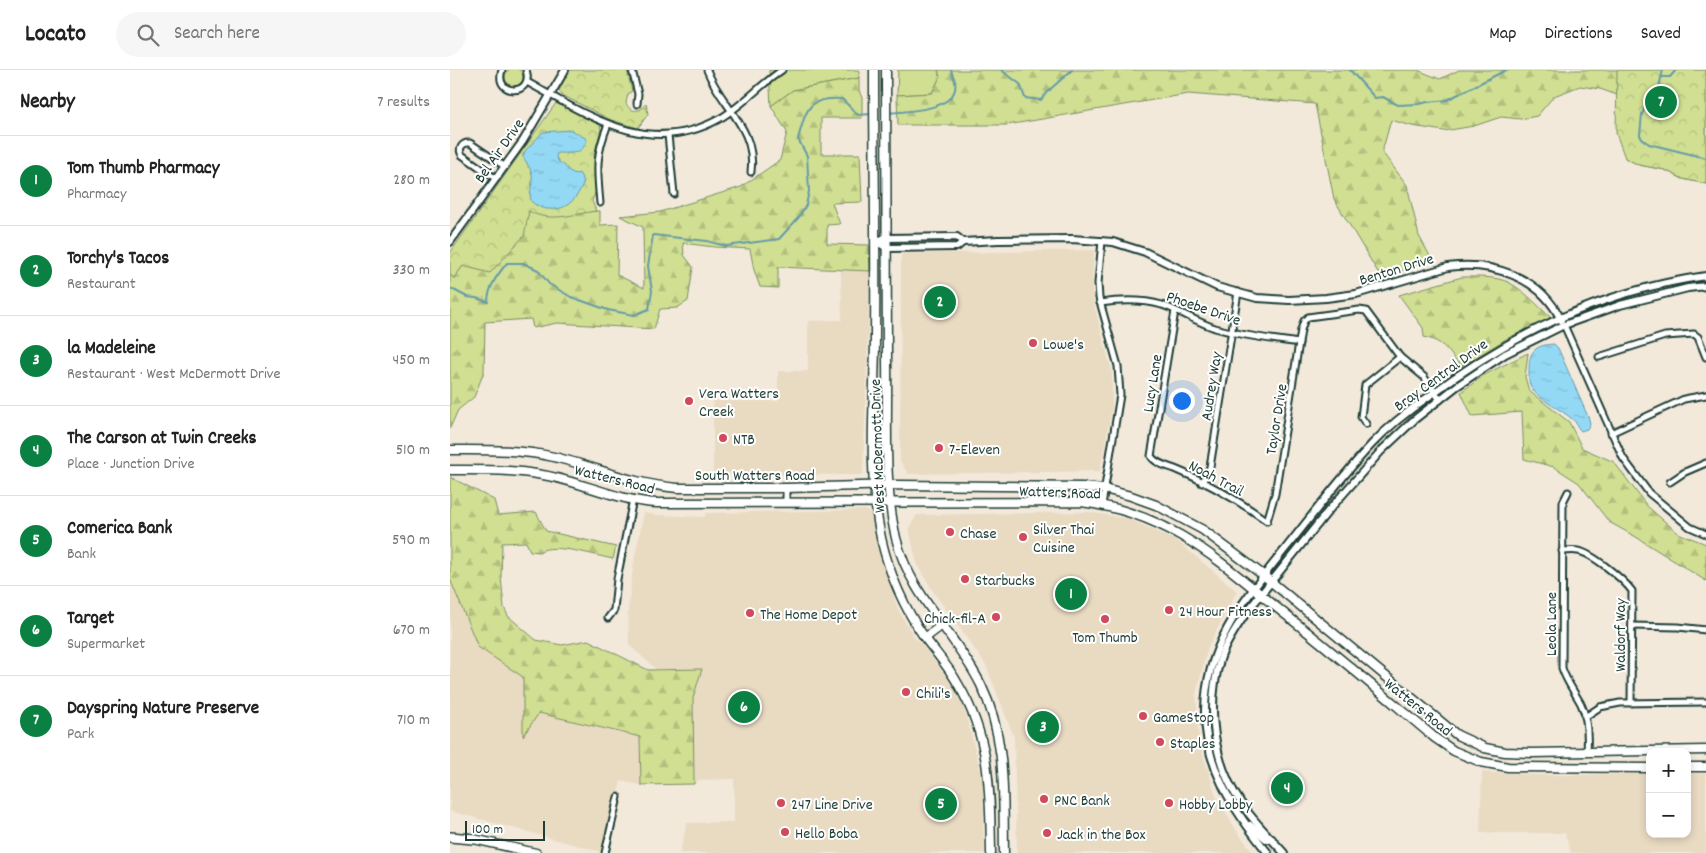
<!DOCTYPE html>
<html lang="en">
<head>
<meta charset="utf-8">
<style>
	:root { --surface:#fff; --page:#f6f6f6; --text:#222; --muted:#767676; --line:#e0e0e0; --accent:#0b8043 }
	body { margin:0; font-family:Dekko,sans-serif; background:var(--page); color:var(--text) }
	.controls { position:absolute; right:15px; bottom:15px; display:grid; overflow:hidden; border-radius:10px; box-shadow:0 2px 8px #0003 }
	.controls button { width:45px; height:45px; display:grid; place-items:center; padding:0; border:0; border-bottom:1px solid var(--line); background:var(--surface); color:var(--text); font:25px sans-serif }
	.scale { position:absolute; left:15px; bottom:12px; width:80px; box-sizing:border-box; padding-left:5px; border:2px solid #1f3d34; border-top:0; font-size:14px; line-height:18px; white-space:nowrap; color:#1f3d34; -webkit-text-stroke:4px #fff; paint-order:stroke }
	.you { position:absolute; left:731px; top:330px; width:18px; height:18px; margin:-12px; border:4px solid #fff; border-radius:50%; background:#1a73e8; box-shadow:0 0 0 8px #1a73e833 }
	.badge { display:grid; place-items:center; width:32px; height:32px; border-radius:50%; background:var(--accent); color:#fff; font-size:16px; font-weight:700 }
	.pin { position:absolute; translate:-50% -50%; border:2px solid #fff; box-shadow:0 1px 5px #0006 }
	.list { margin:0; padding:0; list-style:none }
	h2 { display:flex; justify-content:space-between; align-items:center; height:65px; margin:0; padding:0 20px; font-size:21px }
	h2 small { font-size:16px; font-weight:400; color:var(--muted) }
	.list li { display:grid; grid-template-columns:32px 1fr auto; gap:15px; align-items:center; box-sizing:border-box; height:90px; padding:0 20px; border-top:1px solid var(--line) }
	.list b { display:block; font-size:19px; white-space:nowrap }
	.list p { margin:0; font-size:16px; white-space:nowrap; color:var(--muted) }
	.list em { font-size:16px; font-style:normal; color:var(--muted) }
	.icon { flex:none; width:28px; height:28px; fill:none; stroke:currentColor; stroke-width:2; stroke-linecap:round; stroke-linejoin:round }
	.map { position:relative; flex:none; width:1256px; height:783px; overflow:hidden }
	header { display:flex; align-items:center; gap:30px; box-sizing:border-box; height:70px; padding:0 25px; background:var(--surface); border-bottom:1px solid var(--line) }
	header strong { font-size:24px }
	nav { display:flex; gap:28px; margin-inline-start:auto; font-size:18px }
	.search { width:350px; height:45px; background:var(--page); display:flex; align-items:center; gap:12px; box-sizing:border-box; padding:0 18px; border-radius:28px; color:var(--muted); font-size:19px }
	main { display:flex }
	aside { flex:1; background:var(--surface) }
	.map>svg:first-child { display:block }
</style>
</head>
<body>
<header>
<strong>Locato</strong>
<div class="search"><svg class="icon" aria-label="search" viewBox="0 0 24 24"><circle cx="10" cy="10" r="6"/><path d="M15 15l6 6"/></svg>Search here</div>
<nav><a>Map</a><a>Directions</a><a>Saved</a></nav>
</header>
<main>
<aside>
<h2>Nearby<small>7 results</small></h2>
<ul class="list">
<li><span class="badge">1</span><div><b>Tom Thumb Pharmacy</b><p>Pharmacy</p></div><em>280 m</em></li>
<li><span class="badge">2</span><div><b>Torchy's Tacos</b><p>Restaurant</p></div><em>330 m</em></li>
<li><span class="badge">3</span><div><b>la Madeleine</b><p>Restaurant · West McDermott Drive</p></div><em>450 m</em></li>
<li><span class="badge">4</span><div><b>The Carson at Twin Creeks</b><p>Place · Junction Drive</p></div><em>510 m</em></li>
<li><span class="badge">5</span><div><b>Comerica Bank</b><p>Bank</p></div><em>590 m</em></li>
<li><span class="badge">6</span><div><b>Target</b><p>Supermarket</p></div><em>670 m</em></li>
<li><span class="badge">7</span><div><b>Dayspring Nature Preserve</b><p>Park</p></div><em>710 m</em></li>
</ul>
</aside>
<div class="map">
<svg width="1256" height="783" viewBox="0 0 1256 783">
	<defs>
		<pattern id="forest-firs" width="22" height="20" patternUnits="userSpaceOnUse" patternTransform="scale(1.25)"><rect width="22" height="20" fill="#d1df92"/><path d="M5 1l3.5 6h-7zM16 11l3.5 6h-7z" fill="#b3c07e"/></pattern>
		<pattern id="park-crowns" width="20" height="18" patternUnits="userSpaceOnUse" patternTransform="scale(1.25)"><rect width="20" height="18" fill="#d1df92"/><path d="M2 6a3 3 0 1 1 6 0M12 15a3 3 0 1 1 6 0" fill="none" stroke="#b3c07e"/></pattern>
		<pattern id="water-ripples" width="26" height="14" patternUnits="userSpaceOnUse" patternTransform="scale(1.25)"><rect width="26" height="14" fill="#93d9f5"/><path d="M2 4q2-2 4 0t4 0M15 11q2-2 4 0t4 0" fill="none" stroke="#7ebbd3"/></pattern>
	</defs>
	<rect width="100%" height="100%" fill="#f2e9db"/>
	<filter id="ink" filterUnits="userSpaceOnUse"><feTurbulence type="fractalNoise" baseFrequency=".02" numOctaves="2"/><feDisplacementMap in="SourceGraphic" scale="10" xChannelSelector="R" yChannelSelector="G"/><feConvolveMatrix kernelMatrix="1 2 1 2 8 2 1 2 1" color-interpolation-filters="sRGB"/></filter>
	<g filter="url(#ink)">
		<g fill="#e9dac2">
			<path d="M644 180 642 217 644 235 662 302V338L650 401 458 404 450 391 451 184Z"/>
			<path d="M391 199 420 201 413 405 263 404V331H328V301H358V251L392 250Z"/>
			<path d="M416 440 421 444 431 490 448 539 464 567 474 577 499 610 514 637 533 711 534 783H230L237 753 284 752V709L249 710 244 714 243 628 252 599H206L179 575 178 538 184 491 194 443 207 445 255 447 256 443Z"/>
			<path d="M639 442 679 449 727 471 787 521 758 577 746 624 749 672 766 726 788 763 804 783H567L564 667 536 595 485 524 467 494 459 458 467 445Z"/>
			<path d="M0 509 28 577 73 607 89 643 190 668 191 715 171 711 152 782 0 741Z"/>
			<path d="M1032 702 1087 705 1200 704V764H1237V704H1256V783H1121L1115 763H1030Z"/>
		</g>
		<g fill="#d1df92" stroke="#788e63">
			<circle cx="64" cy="7" r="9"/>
			<path d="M319 0H409V8L343 20 321 36Z"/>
			<path d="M448 0H488L490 7 482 23 447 25Z"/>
		</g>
		<g fill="url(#forest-firs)" stroke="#788e63">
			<path d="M488 0H967L990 9 1009 0H1256V114L1233 109 1215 100 1189 95 1175 88 1167 25 1150 19 1130 16 1104 26 1087 46 1071 49 1051 47 1024 56 994 61 962 56 941 50 932 82 957 115 969 166 981 188 932 209 884 129 865 34 738 24 557 55H448L447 25 482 23 490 7Z"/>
			<path d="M409 8V20L412 28V48H371V84H410L412 132 382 133 390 154 377 155V174L419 175 420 201 328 197V218L310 217 304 200 300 179 264 177 233 173 234 185 243 197 238 231 227 238 210 239 204 259 107 253 83 258 81 249 35 252 34 302 24 327 8 340 0 358V205L4 207 13 196 79 141H150V155L168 154 167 205 194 218 193 157 170 146 210 142 291 117 330 90 337 62 321 36 343 20Z"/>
			<path d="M1012 207C1026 207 1044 206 1058 212 1074 220 1087 235 1100 247L1096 251 1056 269 1010 297C999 281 994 272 974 267L973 258 949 225Z"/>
			<path d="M1078 283 1075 307 1079 321 1119 352 1132 378 1164 392 1197 436 1228 463 1256 474V511L1186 467 1159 452 1129 413 1104 397 1074 389 1072 342 1022 346 1011 322 1036 304Z"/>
			<path d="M0 407 44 430 48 445 86 442 96 461 166 477 163 489C147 486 102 472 89 482L80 481 76 472 52 473 51 507 54 537 58 546 86 570 112 575 138 570 198 600 252 599 243 628 244 714 191 715 190 667 89 643 73 666V607L28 577 0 509Z"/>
		</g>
		<g fill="url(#park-crowns)" stroke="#788e63">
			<path d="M119 0H177L182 21 178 24 176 33C180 43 190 43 196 33L198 44 188 58 161 50 112 25 109 21Z"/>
			<path d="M1167 0H1256V114L1233 109 1215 100 1189 95 1175 88 1166 63Z"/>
			<path d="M106 33 150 55 151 59 144 85 146 121 142 131 146 141C124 144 99 153 79 141L74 166 40 203 13 196 4 208 0 205V183Z"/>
		</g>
		<g fill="url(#water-ripples)" stroke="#659ba8">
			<path d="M121 60 137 69C133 86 120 83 107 83L106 87 109 92C116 95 118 103 127 104L129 103 134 111C128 127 118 141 99 139 92 139 86 136 81 131 78 121 85 111 81 101 79 96 75 91 73 86L75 81 93 62Z"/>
			<path d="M1104 274 1108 278 1139 349 1140 354 1137 359 1131 361C1127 358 1127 352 1122 349 1110 338 1093 333 1082 319 1078 313 1079 308 1079 300 1079 282 1084 275 1104 274Z"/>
		</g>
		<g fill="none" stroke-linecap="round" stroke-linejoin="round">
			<g stroke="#659ba8" stroke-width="2">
				<path d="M551 0 570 14 575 28 591 30 597 22 622 0"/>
				<path d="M781 0H787"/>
				<path d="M900 0 925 28 933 27 948 35 969 34 978 32 997 30 1056 0"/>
				<path d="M1213 0 1209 17 1200 28 1192 44 1190 65 1192 69 1199 74 1256 88"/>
				<path d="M1212 7H1220L1226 0"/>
				<path d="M438 43C456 41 511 41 505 11 504 8 502 4 501 0"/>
				<path d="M0 218 17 227 26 228 38 232C38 217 48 204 57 193H73L88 200 99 214 121 227 158 240 184 245 199 239 202 221 198 196 203 165 257 171 276 176 329 169 349 147 356 135 359 121 357 86 348 69C356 40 358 26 392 29L408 45 421 44"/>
			</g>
			<defs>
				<g id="minor">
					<path d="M52 0C43 27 85 26 76 0"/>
					<path d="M182 0 188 24 187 34"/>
					<path d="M257 0C271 37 307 58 301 102"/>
					<path d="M77 12C137 45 199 88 269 49 292 36 310 15 332 0"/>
					<path d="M218 65 224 124"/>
					<path d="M45 108 12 85C8 79 12 72 20 73L54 96"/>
					<path d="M150 133C147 99 145 87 158 54"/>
					<path d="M652 171 648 213 649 228 668 296 670 325 652 435"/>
					<path d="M650 233C671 230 691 229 712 235 730 241 747 252 765 258 793 266 821 269 849 273"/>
					<path d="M725 241 701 386C706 394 717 396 725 399 757 412 789 431 817 451L825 424 851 260 854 251 858 247 909 240 916 241 950 287 974 307 990 330"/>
					<path d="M1114 255 1173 388 1199 423 1240 457 1256 464"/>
					<path d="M1149 287 1215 266 1244 264 1248 267 1256 287"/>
					<path d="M916 354 911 347 915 315 950 287"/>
					<path d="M1161 363 1234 329 1256 325"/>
					<path d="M1220 412 1235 402 1256 393"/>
					<path d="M752 413 760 397 788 222"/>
					<path d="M336 418V433"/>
					<path d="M1118 422 1113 432 1112 598C1116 611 1124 621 1131 634 1138 648 1138 666 1137 682"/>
					<path d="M1112 481C1117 481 1123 480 1128 481 1142 483 1174 510 1182 521L1181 633"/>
					<path d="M158 548 164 540 167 509 183 429"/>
					<path d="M1182 556 1228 557 1256 560"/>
					<path d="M1135 647 1150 637 1170 633 1256 632"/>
					<path d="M155 783 168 727"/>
				</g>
				<g id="tertiary">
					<path d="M425 171 437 178 507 177 513 172 548 170 622 169 663 172 695 182 767 217 807 228 839 230 876 228 906 224 998 197C1042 191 1091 207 1111 250"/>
					<path d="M425 171 437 168 507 167 513 172"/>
					<path d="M0 172 73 71 115 0"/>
					<path d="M800 755 816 769H822"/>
					<path d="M818 783C784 741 754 697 755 640 756 572 796 528 836 478 864 443 891 407 922 374 938 357 958 341 978 327 1059 265 1154 220 1256 206"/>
					<path d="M834 783C820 767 803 751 791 733 763 693 756 637 770 590 775 573 787 557 796 543L879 440 931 381 965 349 1007 316 1055 284 1114 255 1170 235 1238 218 1256 216"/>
				</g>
				<g id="secondary">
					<path d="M424 0C424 88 426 176 425 265 425 332 417 401 431 468 439 503 454 538 475 568 486 583 499 597 508 614 541 669 540 721 541 783"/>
					<path d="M436 0C436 96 437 193 437 289 438 346 433 414 446 468 460 526 506 564 531 615 557 668 553 726 554 783"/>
					<path d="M0 380C34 380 70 379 104 387 147 397 181 414 227 418H336L447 415 632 417 654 419 681 426 706 435 753 460 813 505 1007 665 1035 678 1055 682 1082 683 1256 680"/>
					<path d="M0 400C36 400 72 399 107 408 140 416 172 431 207 433L631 432C721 443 769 491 836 545 887 585 936 627 985 668L1004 681 1031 692 1058 697 1200 698"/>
					<path d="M475 568 492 555"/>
					<path d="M1237 697H1256"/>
					<path d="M19 768 86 783"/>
				</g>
				<path id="motorway" d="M0 767 23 769"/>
			</defs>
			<use href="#minor" stroke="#1f3d34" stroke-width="9"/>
			<use href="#tertiary" stroke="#1f3d34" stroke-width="10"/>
			<use href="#secondary" stroke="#1f3d34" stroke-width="11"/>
			<use href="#motorway" stroke="#1f3d34" stroke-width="12"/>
			<use href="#minor" stroke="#fff" stroke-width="5"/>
			<use href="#tertiary" stroke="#fff" stroke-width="6"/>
			<use href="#secondary" stroke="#fff" stroke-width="8"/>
			<use href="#motorway" stroke="#fff" stroke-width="9"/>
		</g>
	</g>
	<g fill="#d1495b" stroke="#fff" stroke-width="2">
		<circle cx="583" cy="273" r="5"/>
		<circle cx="239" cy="331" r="5"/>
		<circle cx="273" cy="368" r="5"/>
		<circle cx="489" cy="378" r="5"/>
		<circle cx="500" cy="462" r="5"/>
		<circle cx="573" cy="467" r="5"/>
		<circle cx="515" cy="509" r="5"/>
		<circle cx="719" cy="540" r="5"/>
		<circle cx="300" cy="543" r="5"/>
		<circle cx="546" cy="547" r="5"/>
		<circle cx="655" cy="549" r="5"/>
		<circle cx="456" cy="622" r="5"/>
		<circle cx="693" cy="646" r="5"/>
		<circle cx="710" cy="672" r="5"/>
		<circle cx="594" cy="729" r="5"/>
		<circle cx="331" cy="733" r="5"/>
		<circle cx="719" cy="733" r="5"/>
		<circle cx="335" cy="762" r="5"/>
		<circle cx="597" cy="763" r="5"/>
	</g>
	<g text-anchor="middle" stroke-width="4" stroke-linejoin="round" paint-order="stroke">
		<g font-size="16" fill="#1f3d34" stroke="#fff">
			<text transform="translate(48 80) rotate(-55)" y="6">Bel Air Drive</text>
			<text transform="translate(946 198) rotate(-17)" y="6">Benton Drive</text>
			<text transform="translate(754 237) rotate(19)" y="6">Phoebe Drive</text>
			<text transform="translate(990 304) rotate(-36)" y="6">Bray Central Drive</text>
			<text transform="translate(701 313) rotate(-81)" y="6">Lucy Lane</text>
			<text transform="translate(760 316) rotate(-81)" y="6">Audrey Way</text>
			<text transform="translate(825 349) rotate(-81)" y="6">Taylor Drive</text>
			<text transform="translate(426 376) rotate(-92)" y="6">West McDermott Drive</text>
			<text x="305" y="410">South Watters Road</text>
			<text transform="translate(767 407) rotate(28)" y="6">Noah Trail</text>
			<text transform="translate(165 408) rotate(14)" y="6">Watters Road</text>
			<text transform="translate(610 421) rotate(2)" y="6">Watters Road</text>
			<text transform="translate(1100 554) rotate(-90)" y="6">Leola Lane</text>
			<text transform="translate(1169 565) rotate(-90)" y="6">Waldorf Way</text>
			<text transform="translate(969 636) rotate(39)" y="6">Watters Road</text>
		</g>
		<g font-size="16" fill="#1f3d34" stroke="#fff" text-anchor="start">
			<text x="593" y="279">Lowe's</text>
			<text x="249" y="328">Vera Watters<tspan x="249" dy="18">Creek</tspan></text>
			<text x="283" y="374">NTB</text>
			<text x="499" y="384">7-Eleven</text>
			<text x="583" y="464">Silver Thai<tspan x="583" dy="18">Cuisine</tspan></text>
			<text x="510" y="468">Chase</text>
			<text x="525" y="515">Starbucks</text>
			<text x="729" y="546">24 Hour Fitness</text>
			<text x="310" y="549">The Home Depot</text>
			<text x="536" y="553" text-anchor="end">Chick-fil-A</text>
			<text x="655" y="572" text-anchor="middle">Tom Thumb</text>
			<text x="466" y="628">Chili's</text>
			<text x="703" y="652">GameStop</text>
			<text x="720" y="678">Staples</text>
			<text x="604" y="735">PNC Bank</text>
			<text x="341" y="739">247 Line Drive</text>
			<text x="729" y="739">Hobby Lobby</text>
			<text x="345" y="768">Hello Boba</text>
			<text x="607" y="769">Jack in the Box</text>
		</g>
	</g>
</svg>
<div class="controls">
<button>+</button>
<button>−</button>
</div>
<div class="scale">100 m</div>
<div class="you"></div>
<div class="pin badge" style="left:621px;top:524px">1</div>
<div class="pin badge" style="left:490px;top:232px">2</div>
<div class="pin badge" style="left:593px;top:657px">3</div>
<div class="pin badge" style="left:837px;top:718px">4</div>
<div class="pin badge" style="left:491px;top:734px">5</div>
<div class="pin badge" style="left:294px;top:637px">6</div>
<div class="pin badge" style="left:1211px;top:32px">7</div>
</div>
</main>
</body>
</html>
